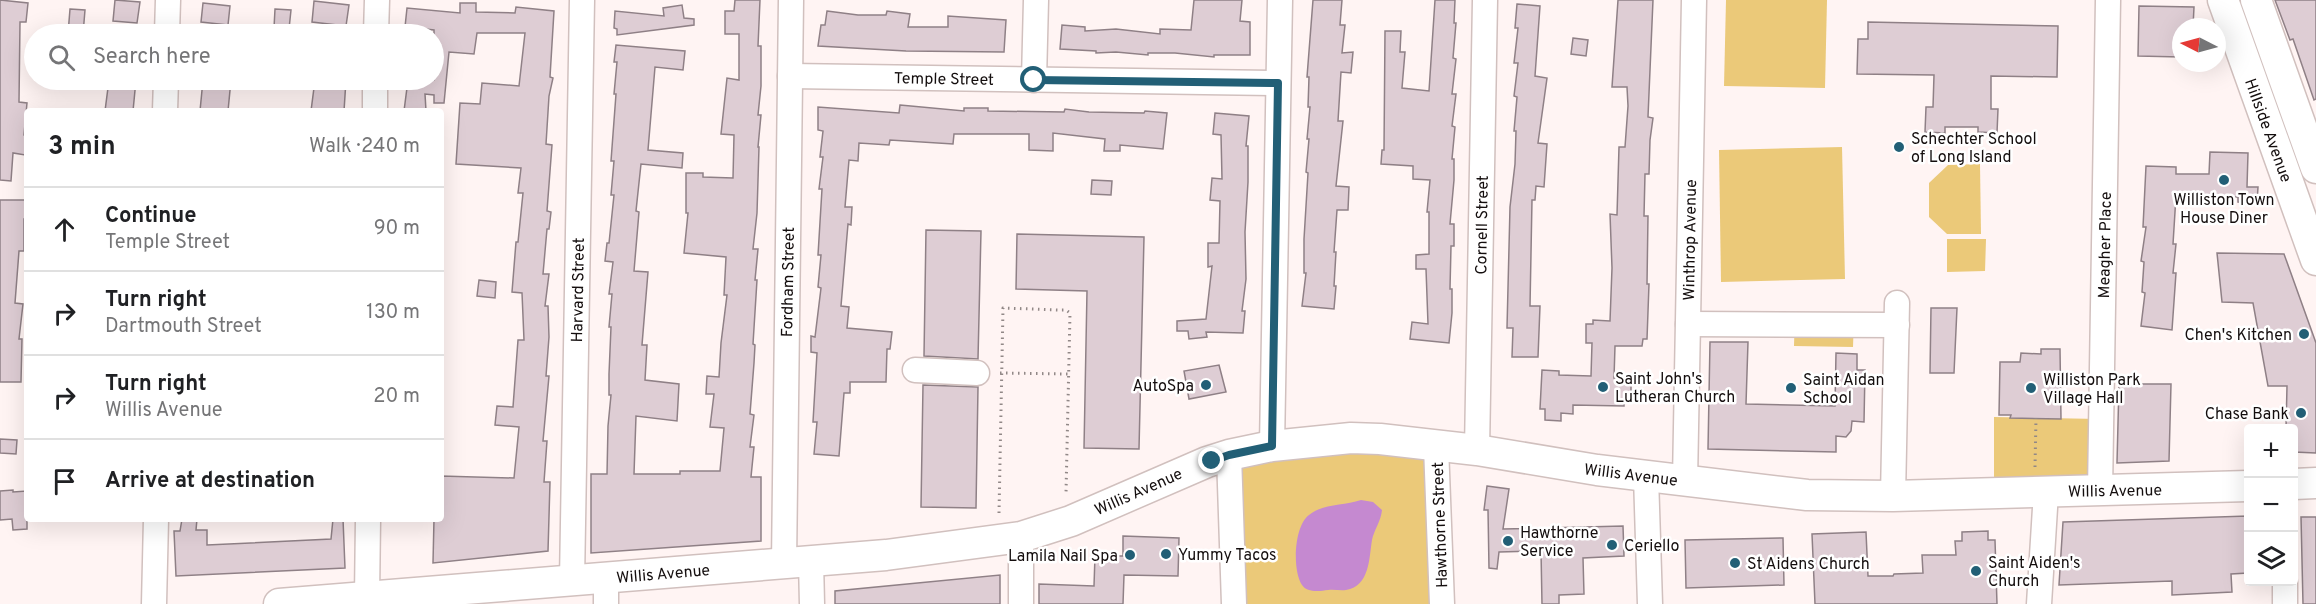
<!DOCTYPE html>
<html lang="en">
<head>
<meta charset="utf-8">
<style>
	:root { --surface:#fff; --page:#f2f2f2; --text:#202124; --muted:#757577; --line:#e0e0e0 }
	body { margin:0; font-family:Overpass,sans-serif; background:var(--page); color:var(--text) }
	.controls { position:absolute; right:18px; bottom:18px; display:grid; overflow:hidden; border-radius:6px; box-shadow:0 6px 24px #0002 }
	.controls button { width:54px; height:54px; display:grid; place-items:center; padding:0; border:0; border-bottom:2px solid var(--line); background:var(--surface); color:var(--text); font:30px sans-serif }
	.compass { position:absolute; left:2172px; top:18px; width:54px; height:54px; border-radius:50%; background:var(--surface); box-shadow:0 6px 24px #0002; rotate:276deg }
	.stop { position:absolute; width:18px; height:18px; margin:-14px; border:4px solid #225f76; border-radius:50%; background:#fff }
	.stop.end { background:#225f76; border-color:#fff; box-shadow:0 2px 6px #0008 }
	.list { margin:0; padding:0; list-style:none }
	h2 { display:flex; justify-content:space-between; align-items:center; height:78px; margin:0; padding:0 24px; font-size:26px }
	h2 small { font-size:20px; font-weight:400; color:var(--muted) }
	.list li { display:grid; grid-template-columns:39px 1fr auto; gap:18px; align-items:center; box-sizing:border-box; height:84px; padding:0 24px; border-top:2px solid var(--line) }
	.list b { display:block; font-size:22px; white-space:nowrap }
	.list p { margin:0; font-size:20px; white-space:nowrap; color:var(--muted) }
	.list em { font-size:20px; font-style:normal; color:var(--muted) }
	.icon { flex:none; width:33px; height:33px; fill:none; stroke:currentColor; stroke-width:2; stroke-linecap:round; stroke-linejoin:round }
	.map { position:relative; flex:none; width:2316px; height:604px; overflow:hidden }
	.search { position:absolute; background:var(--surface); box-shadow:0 6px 24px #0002; left:24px; top:24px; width:420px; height:66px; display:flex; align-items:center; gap:15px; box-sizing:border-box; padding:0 21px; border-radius:33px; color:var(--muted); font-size:22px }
	.panel { position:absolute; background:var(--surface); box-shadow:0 6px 24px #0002; left:24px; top:108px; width:420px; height:414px; border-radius:6px }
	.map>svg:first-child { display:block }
</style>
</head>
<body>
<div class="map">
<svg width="2316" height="604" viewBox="0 0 2316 604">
	<rect width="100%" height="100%" fill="#fff4f3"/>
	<g fill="#ebc979">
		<path d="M1726 0H1827L1825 88 1724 86Z"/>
		<path d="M1842 147 1845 279 1721 282 1719 150Z"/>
		<path d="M1980 164 1981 234H1947L1929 217V183L1948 165Z"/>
		<path d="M1947 239H1986L1985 271 1947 272Z"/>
		<path d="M1795 313 1854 315 1853 347 1794 346Z"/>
		<path d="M1994 417 2100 419V491L1994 494Z"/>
		<path d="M1436 448 1441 604H1234L1229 455Z"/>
	</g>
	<path fill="#c589d0" d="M1361 500 1373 502 1382 510C1381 521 1374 530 1372 540 1369 558 1370 586 1346 590 1340 591 1334 589 1328 590 1320 591 1307 593 1302 585 1292 570 1294 526 1309 515 1324 503 1344 506 1361 500Z"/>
	<g fill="#decdd4" stroke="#8f8086" stroke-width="1.5">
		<path d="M0 0 28 3 26 22H20L19 102 27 103 24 135 27 136 25 155 13 153 11 181 0 180Z"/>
		<path d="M115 0 140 2 137 23 113 21Z"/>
		<path d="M735 0H760L758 46H761V86L758 115H761L758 147H759L757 213 753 249H758L755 280H757L753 344 755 345 754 363 750 414 754 415 750 447H754L751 477H761V541L591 553V474H607L608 426 611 395H609V374L611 327H609L612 294H609L613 262 605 261 607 243H609L614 195H611L614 161H611L616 94H614L617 62H614L616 45 685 51 683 70 655 67 648 150 683 153 682 168 641 164 636 211 639 212 634 271 648 272 642 345H647L645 380 679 384 677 421 636 416 634 474H680V471H720L724 428 710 427 714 394H706L707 376 719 377 721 343 727 295H724L726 257 684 253 688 213H686V173H703V177L733 178 734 135 721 134 727 78 739 80V34H725V11H734Z"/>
		<path d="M1194 0H1242L1240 21 1250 22V55H1214V57L1175 53H1148V55L1116 52 1096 53V51L1060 49 1062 25 1085 27V31L1116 29 1160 34V29L1191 30Z"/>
		<path d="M1313 0H1342L1340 25H1345L1342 53 1353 52 1351 73 1341 72 1338 121H1343L1336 186 1349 187 1348 210H1337L1334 252H1336L1334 286H1336L1334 309 1302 306 1306 273H1304V239L1308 173 1306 172 1309 139H1307L1310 107H1308L1309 77H1307Z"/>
		<path d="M1435 0H1455L1454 23H1456L1453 58 1456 59 1452 94H1456L1452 126 1455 127 1452 159H1454V180L1450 224H1454V246H1451L1450 289H1452V313L1449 343 1410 339 1412 322 1428 324 1426 269H1416V255L1429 254V212H1427L1430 180 1413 179V166L1381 164 1382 150H1384L1385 31H1401L1400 52H1405L1402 88 1429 91Z"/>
		<path d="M1618 0H1653L1648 117 1653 118 1650 140 1649 174H1645L1644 216H1648L1647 284H1649L1647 339H1643L1642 346H1615L1614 378H1626V383H1631V401H1624V406L1573 405V414L1561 413V421L1545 420V409H1540L1542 370 1559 371V375L1591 376 1592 343H1586V324H1593V320L1610 321 1612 268 1610 214 1617 215 1619 147H1625L1628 106 1627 87H1612Z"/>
		<path d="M2275 0H2316V99L2314 100 2293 39 2290 40Z"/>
		<path d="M314 1 349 5 346 26 312 22Z"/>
		<path d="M203 3 230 6 228 25 201 22Z"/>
		<path d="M460 3H476V12L515 13 516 7 554 11 550 77 553 78 549 96 546 144 552 145 547 211 551 212 549 229H547L543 274H549L545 306H548L549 337 546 376H549L543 441H547L544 482H550L548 551 433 563 434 519H441V476L514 478 519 427 495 425 497 406 513 407 518 340H524L522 293 512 292 516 242H518L523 193H518L521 168 456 164 460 103 480 104 482 83 519 86 525 33H477L474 54 449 52 444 103H434V95L425 94 426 111H404L408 80H434V30L405 27 407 8 460 13Z"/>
		<path d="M1517 4 1540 6 1535 76 1547 78 1538 143 1547 144 1544 187 1536 186 1535 200H1532L1530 306H1540L1538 357H1512L1513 328H1507L1510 207 1515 164 1516 131H1514L1517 97 1514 96 1518 63H1514L1518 28H1515Z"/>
		<path d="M682 5 684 18 694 19V25L617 35V29L614 28 615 11 664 16 663 8Z"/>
		<path d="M2139 6 2194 7 2193 27H2181V57L2138 56Z"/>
		<path d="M70 9 85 10 83 34H68Z"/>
		<path d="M275 9 291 10 289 29 274 28Z"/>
		<path d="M827 11 858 15H886L887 11 910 14 908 27H948V16L1006 20 1004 52 906 51 818 46 821 25H825Z"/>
		<path d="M1868 22 2058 26 2057 77 1991 76V109H1998L1997 133 1978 132V127H1945V133L1925 132 1926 107H1933L1934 75 1857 74 1858 39H1868Z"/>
		<path d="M1573 38 1588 40 1586 56 1571 54Z"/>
		<path d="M109 80H136L133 111H105Z"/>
		<path d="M203 80H231L228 111H200Z"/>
		<path d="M315 80H346L344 111H311Z"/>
		<path d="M900 105 964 111V108H988V111L1064 112 1065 109 1089 112 1144 113 1145 111 1167 113 1163 149 1120 145V151H1104L1105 139 1053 133V151L1029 150V134H954L953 144 890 140 889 145 859 143 858 161 849 160 845 207H852L851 225 848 224 841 306 849 307 847 328 892 332 890 349H887L886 382H850V393H844L839 456 814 454 817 422H813L817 353 811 352V336L815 337 821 288 818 287 821 255H818L822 189H819L823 157H820L823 131 818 130V107L899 113Z"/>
		<path d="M1215 113 1249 116 1246 146H1248V182L1245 232 1246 279 1242 311H1245L1243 333 1206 332 1207 337 1189 339 1188 331H1177V321L1206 319 1212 266 1208 267V243H1219L1220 201 1210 200 1212 178 1222 179 1221 135 1213 134Z"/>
		<path d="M2210 152 2248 153 2247 187H2258L2257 203 2238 202V197L2176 196 2173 244H2176L2173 273H2176L2172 330 2141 326 2145 293 2142 292 2144 262 2141 261 2146 227H2143L2146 166 2176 167V174H2209Z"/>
		<path d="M1092 180 1112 181 1111 195 1091 194Z"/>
		<path d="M0 200H27V219H24V251H19L15 303 23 304 19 339H22L21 382H0Z"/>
		<path d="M926 230 981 231 978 359 924 356Z"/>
		<path d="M1017 234 1144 237 1139 449 1084 448 1087 291 1016 289Z"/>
		<path d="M2217 253 2284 254 2316 343V453L2294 452V429H2286L2287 386H2268L2253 303 2222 302Z"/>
		<path d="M479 280 496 282 495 298 477 296Z"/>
		<path d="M1931 308H1957L1954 373H1930Z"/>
		<path d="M1710 342H1748L1746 404 1835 406 1836 353 1857 354V370H1865L1864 422 1852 421 1851 431 1846 437 1836 436V452L1708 449Z"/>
		<path d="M2041 349H2060L2061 419 2010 418 2011 415H1999L2000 362H2020L2021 353 2041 354Z"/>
		<path d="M1219 365 1226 392 1189 399 1184 371Z"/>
		<path d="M2119 384H2171L2169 461 2117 463Z"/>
		<path d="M923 385 978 387 976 508 921 507Z"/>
		<path d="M0 439 17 440 16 454 0 453Z"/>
		<path d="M1487 486 1509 489 1503 529 1623 526 1624 556 1583 558 1584 594 1559 595V604H1542L1541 551 1499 552 1497 569 1489 568 1488 510H1484Z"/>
		<path d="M13 490V492L27 491V529L13 530 12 519 0 520V491Z"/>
		<path d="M2248 516V573L2231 574 2232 592 2172 595V581L2059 585 2063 522Z"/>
		<path d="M2301 517H2316V604H2303Z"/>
		<path d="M182 519H197L196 530H207V545L331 539 333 519H343L345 568 176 576 174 531H180Z"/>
		<path d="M1988 531V540H1995L1997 604H1815L1812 534 1866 532 1868 576H1893L1894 574 1923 573 1922 555H1956L1955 541H1962V532Z"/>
		<path d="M1123 536 1179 538 1178 576 1124 575 1123 604H1039V584L1094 586 1095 556H1123Z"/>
		<path d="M1783 538 1784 585 1686 588 1685 540Z"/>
		<path d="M1000 575V604H835V591Z"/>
	</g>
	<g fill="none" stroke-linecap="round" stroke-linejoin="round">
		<defs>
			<g id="minor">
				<path d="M167 34 168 0"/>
				<path d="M376 34 377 0"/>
				<path d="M790 76 1278 83"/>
				<path d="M1034 80 1036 0"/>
				<path d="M165 111 166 80"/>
				<path d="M375 111V80"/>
				<path d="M1688 324 1897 325"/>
				<path d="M915 370 977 373"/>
				<path d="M1272 446 1280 0"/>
				<path d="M1436 446 1442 604"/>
				<path d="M1477 450 1485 0"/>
				<path d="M1229 455 1234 604"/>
				<path d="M1646 476 1650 604"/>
				<path d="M1685 481 1694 0"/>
				<path d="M2100 491 2108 0"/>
				<path d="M1893 496 1897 303"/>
				<path d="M811 561 812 604"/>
				<path d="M784 564 791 0"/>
				<path d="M606 578V604"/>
				<path d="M572 581 582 0"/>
				<path d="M2285 582V604"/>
				<path d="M367 597 368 519"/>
				<path d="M154 604 156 519"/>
				<path d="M1021 604V537"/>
				<path d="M2039 604 2046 492"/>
			</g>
			<g id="major">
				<path d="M2223 0 2316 260"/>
				<path d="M2256 0 2316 168"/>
				<path d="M2294 484 2316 483"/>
				<path d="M279 604 886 555 1021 537 1071 521 1207 462 1229 455 1272 446 1351 438 1380 439 1477 450 1597 470 1807 495 1893 496 2248 486"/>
			</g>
		</defs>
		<use href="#minor" stroke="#d1c0be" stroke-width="27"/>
		<use href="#major" stroke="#d1c0be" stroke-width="33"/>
		<g stroke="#918887" stroke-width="3" stroke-dasharray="1.5 4.5" stroke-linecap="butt">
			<path d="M1000 373 1068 374"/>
			<path d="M2035 467 2036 418"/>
			<path d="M999 513 1003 308 1059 310H1066L1070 313 1066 493"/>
		</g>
		<use href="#minor" stroke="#fff" stroke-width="24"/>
		<use href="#major" stroke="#fff" stroke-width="30"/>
	</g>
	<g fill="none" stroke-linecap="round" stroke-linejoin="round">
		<path stroke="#225f76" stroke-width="8" d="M1034 80 1278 83 1272 446 1229 455 1212 461"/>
	</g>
	<g fill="#225f76" stroke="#fff" stroke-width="2">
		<circle cx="1899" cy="147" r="6"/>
		<circle cx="2224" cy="180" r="6"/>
		<circle cx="2304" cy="334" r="6"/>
		<circle cx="1206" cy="385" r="6"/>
		<circle cx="1603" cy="387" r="6"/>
		<circle cx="1791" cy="388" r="6"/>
		<circle cx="2031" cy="388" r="6"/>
		<circle cx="2301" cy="413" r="6"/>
		<circle cx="1508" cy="541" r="6"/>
		<circle cx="1612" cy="545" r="6"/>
		<circle cx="1166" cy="554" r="6"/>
		<circle cx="1130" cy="555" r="6"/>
		<circle cx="1735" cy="563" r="6"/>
		<circle cx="1976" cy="571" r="6"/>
	</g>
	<g text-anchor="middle" stroke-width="5" stroke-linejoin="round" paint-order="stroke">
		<g font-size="16" fill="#140e0e" stroke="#fff">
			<text transform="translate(944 78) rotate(1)" y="6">Temple Street</text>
			<text transform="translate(2269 130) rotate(70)" y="6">Hillside Avenue</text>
			<text transform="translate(1481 225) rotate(-89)" y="6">Cornell Street</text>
			<text transform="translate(1689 240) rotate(-89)" y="6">Winthrop Avenue</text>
			<text transform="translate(2104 245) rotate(-89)" y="6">Meagher Place</text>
			<text transform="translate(787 282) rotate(-89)" y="6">Fordham Street</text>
			<text transform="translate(577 290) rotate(-89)" y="6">Harvard Street</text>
			<text transform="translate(1631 474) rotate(7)" y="6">Willis Avenue</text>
			<text transform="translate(2115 490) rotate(-1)" y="6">Willis Avenue</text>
			<text transform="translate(1138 491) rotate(-24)" y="6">Willis Avenue</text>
			<text transform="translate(1439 525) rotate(-92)" y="6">Hawthorne Street</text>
			<text transform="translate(663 573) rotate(-5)" y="6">Willis Avenue</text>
		</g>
		<g font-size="16" fill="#140e0e" stroke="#fff" text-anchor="start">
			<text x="1911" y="144">Schechter School<tspan x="1911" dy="18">of Long Island</tspan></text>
			<text x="2224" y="205" text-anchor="middle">Williston Town<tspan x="2224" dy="18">House Diner</tspan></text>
			<text x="2292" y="340" text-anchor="end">Chen's Kitchen</text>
			<text x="1615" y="384">Saint John's<tspan x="1615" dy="18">Lutheran Church</tspan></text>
			<text x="1803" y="385">Saint Aidan<tspan x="1803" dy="18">School</tspan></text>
			<text x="2043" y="385">Williston Park<tspan x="2043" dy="18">Village Hall</tspan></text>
			<text x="1194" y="391" text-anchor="end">AutoSpa</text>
			<text x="2289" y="419" text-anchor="end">Chase Bank</text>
			<text x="1520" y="538">Hawthorne<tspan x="1520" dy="18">Service</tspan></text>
			<text x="1624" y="551">Ceriello</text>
			<text x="1178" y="560">Yummy Tacos</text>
			<text x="1118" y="561" text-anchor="end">Lamila Nail Spa</text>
			<text x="1988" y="568">Saint Aiden's<tspan x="1988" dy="18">Church</tspan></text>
			<text x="1747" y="569">St Aidens Church</text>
		</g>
	</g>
</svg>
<div class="controls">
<button>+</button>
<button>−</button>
<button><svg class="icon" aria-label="layers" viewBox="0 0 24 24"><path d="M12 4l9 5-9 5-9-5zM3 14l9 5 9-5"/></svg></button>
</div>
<svg class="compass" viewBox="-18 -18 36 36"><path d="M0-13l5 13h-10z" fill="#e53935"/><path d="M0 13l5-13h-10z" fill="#757577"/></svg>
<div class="stop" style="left:1034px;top:80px"></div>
<div class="stop end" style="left:1212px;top:461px"></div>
<div class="search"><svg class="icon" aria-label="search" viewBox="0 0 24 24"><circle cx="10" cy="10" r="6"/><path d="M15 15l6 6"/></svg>Search here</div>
<section class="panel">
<h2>3 min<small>Walk · 240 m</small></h2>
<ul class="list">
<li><svg class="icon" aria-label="ahead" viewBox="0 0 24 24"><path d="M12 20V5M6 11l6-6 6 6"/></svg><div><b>Continue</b><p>Temple Street</p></div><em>90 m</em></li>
<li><svg class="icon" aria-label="right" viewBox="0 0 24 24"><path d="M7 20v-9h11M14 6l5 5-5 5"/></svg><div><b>Turn right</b><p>Dartmouth Street</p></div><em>130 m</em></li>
<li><svg class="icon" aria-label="right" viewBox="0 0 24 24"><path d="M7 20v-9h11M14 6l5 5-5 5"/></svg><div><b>Turn right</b><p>Willis Avenue</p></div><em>20 m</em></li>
<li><svg class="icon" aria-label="arrive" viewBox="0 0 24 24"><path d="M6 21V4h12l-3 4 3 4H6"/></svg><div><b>Arrive at destination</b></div></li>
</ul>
</section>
</div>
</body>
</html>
